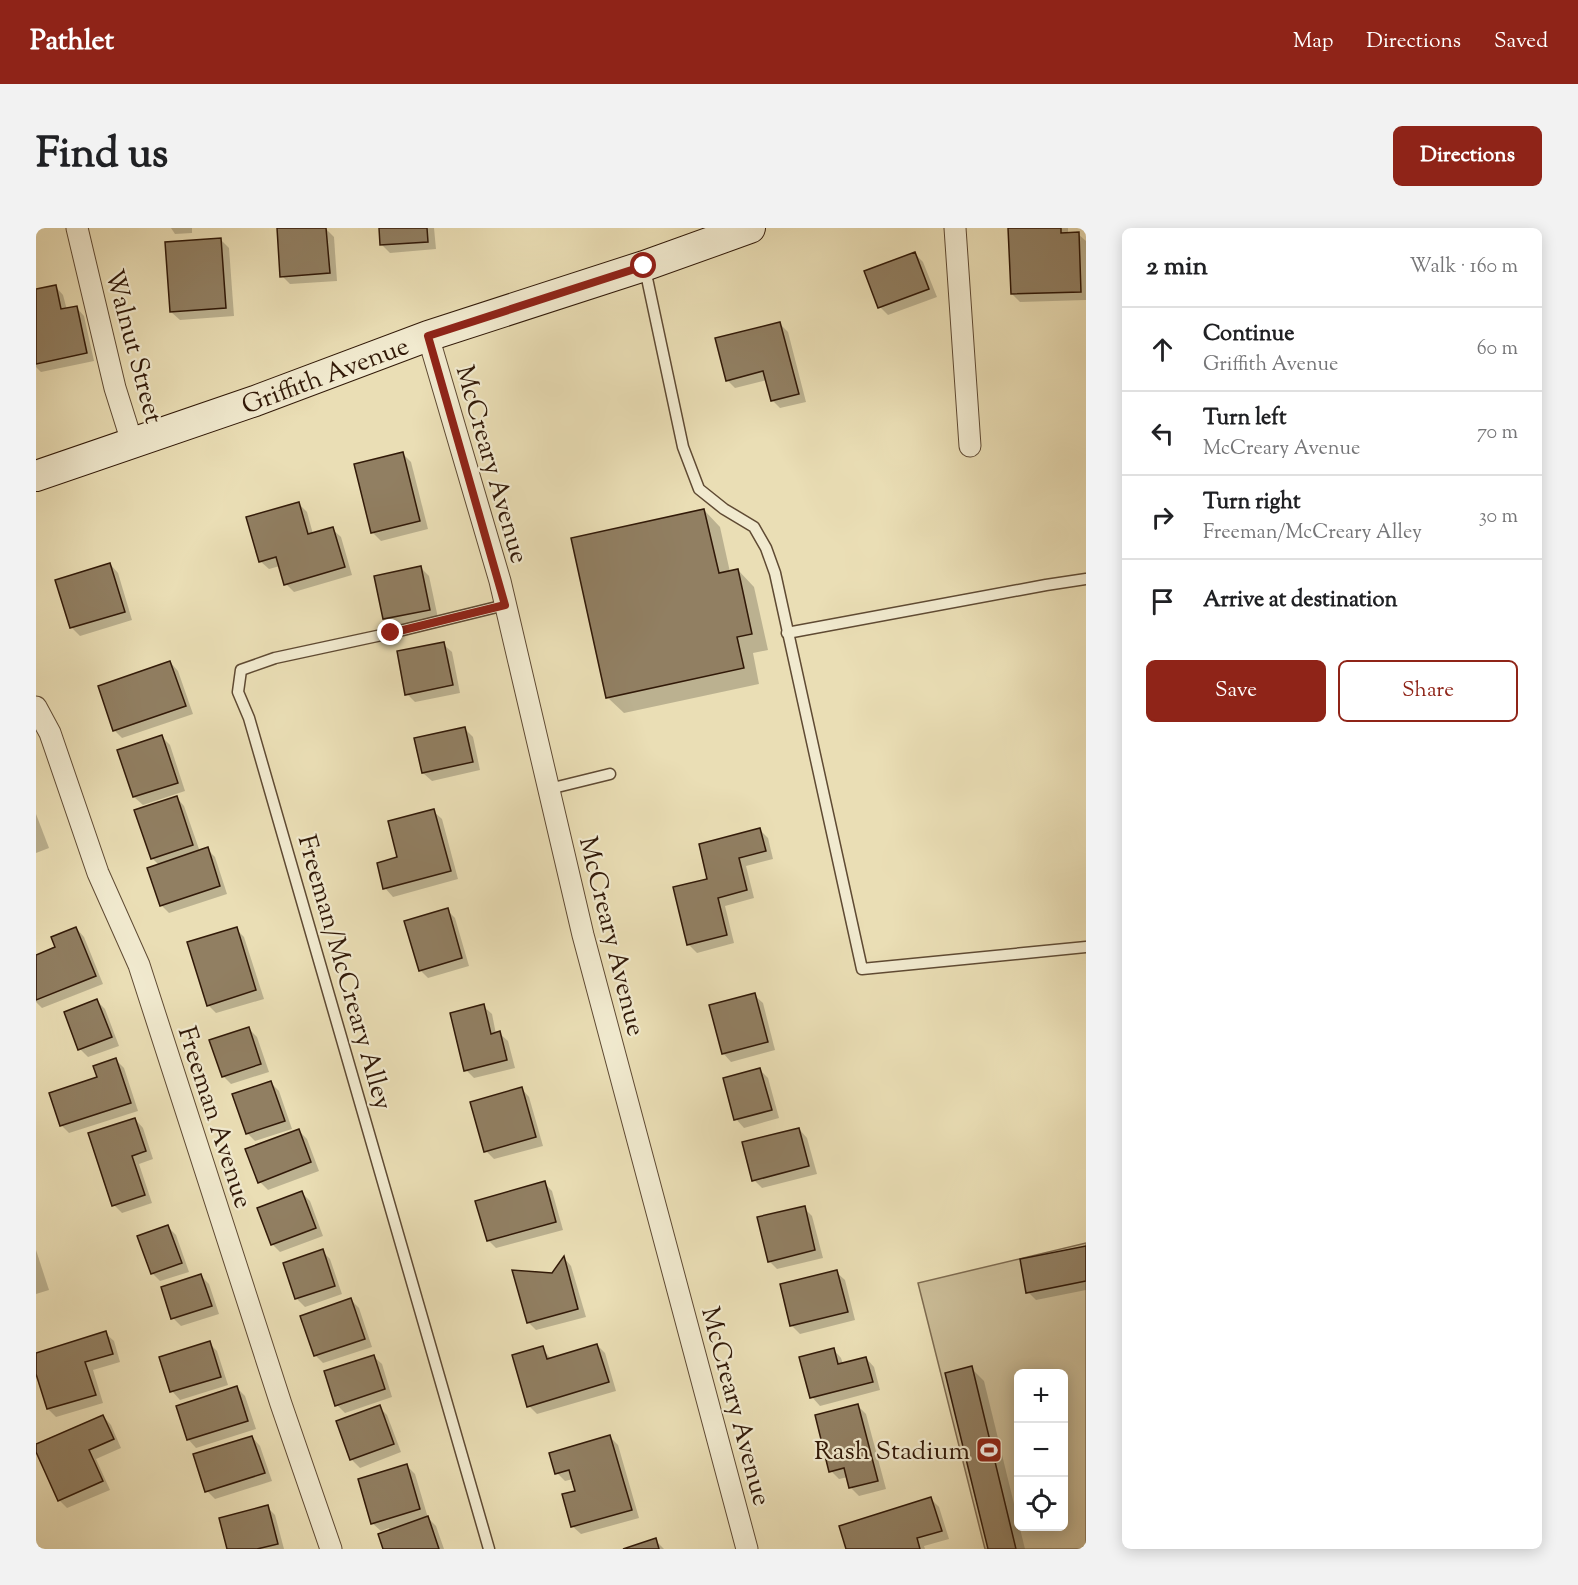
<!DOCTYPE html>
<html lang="en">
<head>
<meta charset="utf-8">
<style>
	:root { --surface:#fff; --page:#f2f2f2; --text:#202124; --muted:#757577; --line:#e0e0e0; --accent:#8f2418 }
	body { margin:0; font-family:"Sorts Mill Goudy",serif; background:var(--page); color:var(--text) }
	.controls { position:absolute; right:18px; bottom:18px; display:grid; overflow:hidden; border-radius:9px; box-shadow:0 3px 15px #0003 }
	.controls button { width:54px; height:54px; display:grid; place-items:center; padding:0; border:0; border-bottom:2px solid var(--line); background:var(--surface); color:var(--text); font:30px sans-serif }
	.stop { position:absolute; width:18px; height:18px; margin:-14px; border:4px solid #8f2418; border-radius:50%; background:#fff }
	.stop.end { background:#8f2418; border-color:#fff; box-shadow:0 2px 6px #0008 }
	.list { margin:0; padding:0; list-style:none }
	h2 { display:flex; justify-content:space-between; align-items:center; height:78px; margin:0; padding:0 24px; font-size:26px }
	h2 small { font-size:20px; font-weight:400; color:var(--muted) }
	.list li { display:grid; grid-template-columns:39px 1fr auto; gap:18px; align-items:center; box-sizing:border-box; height:84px; padding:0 24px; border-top:2px solid var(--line) }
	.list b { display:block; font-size:22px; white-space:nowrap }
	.list p { margin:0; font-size:20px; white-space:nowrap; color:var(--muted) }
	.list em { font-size:20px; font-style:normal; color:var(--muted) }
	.actions { display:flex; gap:12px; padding:18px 24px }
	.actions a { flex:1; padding:14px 0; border:2px solid var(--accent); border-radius:9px; text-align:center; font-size:21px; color:var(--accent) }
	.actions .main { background:var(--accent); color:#fff }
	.icon { flex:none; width:33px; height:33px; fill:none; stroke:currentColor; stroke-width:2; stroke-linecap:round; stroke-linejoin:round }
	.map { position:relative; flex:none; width:1050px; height:1321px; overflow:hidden; border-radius:9px }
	header { display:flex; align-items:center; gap:36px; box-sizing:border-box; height:84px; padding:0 30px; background:var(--accent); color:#fff }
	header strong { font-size:28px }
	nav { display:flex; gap:33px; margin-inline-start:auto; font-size:21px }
	.intro { display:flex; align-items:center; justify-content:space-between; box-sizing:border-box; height:144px; padding:0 36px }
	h1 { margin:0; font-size:42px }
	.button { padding:15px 27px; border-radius:9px; background:var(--accent); color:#fff; font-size:21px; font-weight:700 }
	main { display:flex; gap:36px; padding:0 36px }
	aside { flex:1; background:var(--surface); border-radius:9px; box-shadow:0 3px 15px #0003 }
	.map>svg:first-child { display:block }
</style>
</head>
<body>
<header>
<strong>Pathlet</strong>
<nav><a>Map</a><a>Directions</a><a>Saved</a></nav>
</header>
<div class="intro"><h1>Find us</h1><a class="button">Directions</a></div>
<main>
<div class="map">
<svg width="1050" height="1321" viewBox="0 0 1050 1321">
	<rect width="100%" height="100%" fill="#eadeb5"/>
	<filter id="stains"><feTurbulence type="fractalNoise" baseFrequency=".00333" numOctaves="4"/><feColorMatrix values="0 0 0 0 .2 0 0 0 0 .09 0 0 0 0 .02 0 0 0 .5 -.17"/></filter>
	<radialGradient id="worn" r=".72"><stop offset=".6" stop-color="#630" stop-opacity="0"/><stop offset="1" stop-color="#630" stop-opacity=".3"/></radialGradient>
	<path fill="#cbbd98" stroke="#7e6b50" stroke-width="1.5" fill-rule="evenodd" d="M1050 1015V1321H949L882 1055ZM982 1146H1028V1298H982Z"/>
	<g fill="#0003">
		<path d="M135 0H156V5L139 6Z"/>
		<path d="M242 0 290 1 298 9 301 53 254 56 246 48Z"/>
		<path d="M344 0H398L400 21 354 25 345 16Z"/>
		<path d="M973 0H1032V6H1042L1050 13V72L984 74 976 66Z"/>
		<path d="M185 12 193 20 198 88 144 92 135 84Z"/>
		<path d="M879 26 887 34 901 69 852 87 844 79Z"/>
		<path d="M19 58 27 67 31 82 40 79 48 88 58 133 5 144 0 139V62Z"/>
		<path d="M744 96 752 104 770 174 744 180 736 172 731 152 699 160 691 152Z"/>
		<path d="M367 226 375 234 392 301 345 313 337 305 320 237Z"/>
		<path d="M263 276 271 284 277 306 296 301 305 309 316 347 258 364 250 356 244 338 233 341 224 333Z"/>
		<path d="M668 282 684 299 694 344 702 342 718 359 732 422 717 425 723 456 588 485 571 469Z"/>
		<path d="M74 336 82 345 96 392 44 408 35 399Z"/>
		<path d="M385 340 393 348 402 390 356 399 348 390Z"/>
		<path d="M407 416 416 424 424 465 379 474 371 466Z"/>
		<path d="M134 434 142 443 157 486 86 510 78 502Z"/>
		<path d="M429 501 437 509 444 542 396 553 387 545Z"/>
		<path d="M126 509 134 517 149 563 107 577 98 569 83 523Z"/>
		<path d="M140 569 148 578 164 624 171 621 179 629 191 666 133 685 125 677 123 637 116 630Z"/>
		<path d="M397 583 406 591 422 651 357 669 349 660 363 631Z"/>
		<path d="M0 586 13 620 0 625Z"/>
		<path d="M724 602 732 610 737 631 710 638 718 670 689 678 698 715 661 725 653 717 673 652Z"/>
		<path d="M411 682 419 690 433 738 392 750 384 742Z"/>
		<path d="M40 700 48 709 67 756 6 780 0 774V728L21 720Z"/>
		<path d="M200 701 208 709 228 771 180 785 172 777Z"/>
		<path d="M718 767 727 775 739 822 695 834 687 825Z"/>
		<path d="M61 773 69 781 83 818 52 829 44 821Z"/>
		<path d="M447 778 456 786 460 806 463 805 472 813 479 840 438 850 430 842Z"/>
		<path d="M213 801 221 809 233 844 195 856 187 848Z"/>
		<path d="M80 832 88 840 102 883 33 905 25 897 63 850Z"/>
		<path d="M723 841 732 850 743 890 708 900 700 891Z"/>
		<path d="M235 855 243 863 256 901 219 913 211 905Z"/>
		<path d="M485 860 493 869 507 918 458 931 450 923Z"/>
		<path d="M99 891 107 900 117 931 103 936 116 975 86 985 78 977Z"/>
		<path d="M763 901 771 910 781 946 726 960 718 952Z"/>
		<path d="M262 902 271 911 283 943 232 962 224 954Z"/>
		<path d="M508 955 516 963 527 1002 460 1020 452 1012Z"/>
		<path d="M266 965 274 973 287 1008 244 1024 236 1016Z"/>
		<path d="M768 980 776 988 787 1030 741 1041 733 1033Z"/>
		<path d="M132 999 140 1007 153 1044 124 1053 116 1045Z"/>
		<path d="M1050 1020V1062L1000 1072 992 1064Z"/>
		<path d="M0 1022 13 1062 0 1066Z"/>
		<path d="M286 1023 294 1031 306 1066 269 1079 260 1070Z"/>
		<path d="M528 1030 535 1038 550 1089 500 1102 492 1094 517 1046Z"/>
		<path d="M800 1044 809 1052 819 1092 764 1106 756 1098Z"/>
		<path d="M165 1048 173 1056 183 1086 145 1098 137 1090Z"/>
		<path d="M315 1072 323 1080 336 1119 287 1135 279 1127Z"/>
		<path d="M69 1105 78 1113 84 1134 57 1142 67 1175 20 1189 12 1181 0 1141V1126Z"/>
		<path d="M173 1115 181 1123 192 1157 144 1172 136 1163Z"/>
		<path d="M561 1117 569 1125 580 1163 501 1186 493 1178 506 1120 515 1131Z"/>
		<path d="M797 1121 805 1130 807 1136 830 1130 838 1139 844 1162 784 1178 776 1169Z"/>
		<path d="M337 1128 346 1136 356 1169 309 1185 301 1177Z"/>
		<path d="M935 1140 948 1153 989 1321H954L911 1146Z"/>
		<path d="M201 1160 209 1168 220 1201 160 1220 152 1211Z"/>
		<path d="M822 1178 830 1186 850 1261 823 1268 815 1260 812 1249 803 1251 795 1243Z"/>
		<path d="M343 1179 351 1187 365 1224 324 1240 315 1231Z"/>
		<path d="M67 1188 75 1197 85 1220 60 1231 74 1262 31 1280 23 1272 0 1218Z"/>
		<path d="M216 1209 224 1218 236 1253 179 1271 171 1263Z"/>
		<path d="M574 1209 582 1217 603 1290 545 1306 536 1298 541 1264 537 1251 529 1253 521 1245Z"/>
		<path d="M371 1238 379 1246 392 1290 400 1298 408 1321H348L343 1307 354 1303 353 1300 345 1303 336 1295Z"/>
		<path d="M895 1271 903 1279 913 1311 888 1318 889 1321H812L805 1299Z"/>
		<path d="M231 1279 239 1287 248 1321H192L184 1291Z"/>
		<path d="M619 1312 628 1321H592Z"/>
	</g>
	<g fill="#917f62" stroke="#311908" stroke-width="1.5">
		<path d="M241 0H290L294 45 244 49Z"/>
		<path d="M343 0H391L392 14 344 17Z"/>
		<path d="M972 0H1025V5L1043 4 1045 64 975 66Z"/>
		<path d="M185 10 190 80 134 84 129 14Z"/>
		<path d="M879 24 893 61 842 80 828 43Z"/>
		<path d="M20 57 25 81 41 78 51 125 0 136V61Z"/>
		<path d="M744 94 763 166 735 173 727 143 690 153 679 110Z"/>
		<path d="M367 224 384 293 335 305 318 236Z"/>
		<path d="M263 274 272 306 297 299 309 339 248 357 240 329 223 334 210 289Z"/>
		<path d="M668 281 683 345 702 341 716 406 701 409 708 440 570 470 535 310Z"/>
		<path d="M74 335 89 384 34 400 19 352Z"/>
		<path d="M385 338 394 382 347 391 338 348Z"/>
		<path d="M408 414 417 457 369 467 361 423Z"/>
		<path d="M134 433 150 478 77 503 62 458Z"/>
		<path d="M429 499 437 534 386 545 378 510Z"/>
		<path d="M126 507 142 555 97 569 81 522Z"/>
		<path d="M141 568 157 617 115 631 98 582Z"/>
		<path d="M398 581 415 643 347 661 341 635 361 629 352 593Z"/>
		<path d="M724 600 730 623 703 630 711 662 682 670 691 707 651 717 637 659 671 651 663 616Z"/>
		<path d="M172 619 184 658 124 678 111 640Z"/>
		<path d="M412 680 426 730 383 743 368 693Z"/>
		<path d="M40 699 60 748 0 772V727L19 719 15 709Z"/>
		<path d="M201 699 220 762 171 778 151 714Z"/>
		<path d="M719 765 732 814 686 826 673 777Z"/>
		<path d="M61 771 76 809 42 822 28 784Z"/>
		<path d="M448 776 455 806 464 803 471 832 428 843 414 785Z"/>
		<path d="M213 799 225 836 186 849 173 812Z"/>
		<path d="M80 830 95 875 24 898 13 865 61 849 57 838Z"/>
		<path d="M724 840 736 882 698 892 687 850Z"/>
		<path d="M235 853 249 893 210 906 196 866Z"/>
		<path d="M486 859 500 909 448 924 434 874Z"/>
		<path d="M99 890 110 923 96 928 109 967 76 978 52 905Z"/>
		<path d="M763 900 773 938 716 953 706 914Z"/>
		<path d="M263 901 275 934 222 955 209 921Z"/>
		<path d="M509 953 520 994 451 1013 439 973Z"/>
		<path d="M266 963 280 1000 235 1017 221 980Z"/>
		<path d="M769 978 779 1022 732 1034 721 989Z"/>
		<path d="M132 997 146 1035 115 1046 101 1008Z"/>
		<path d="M1050 1018V1053L990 1065 984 1031Z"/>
		<path d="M287 1021 299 1058 259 1071 247 1035Z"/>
		<path d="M528 1028 542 1081 491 1095 476 1042 516 1045Z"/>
		<path d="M801 1042 812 1084 754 1098 744 1056Z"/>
		<path d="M165 1046 176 1078 135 1091 125 1059Z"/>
		<path d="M315 1070 329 1111 278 1128 264 1088Z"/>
		<path d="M70 1103 77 1126 49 1134 60 1167 11 1181 0 1146V1125Z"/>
		<path d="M174 1113 185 1149 134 1164 123 1129Z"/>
		<path d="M561 1116 573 1154 491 1179 476 1127 507 1118 511 1131Z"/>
		<path d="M798 1120 802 1136 830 1129 837 1154 774 1170 763 1129Z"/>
		<path d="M338 1127 349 1161 299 1178 288 1143Z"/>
		<path d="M936 1138 980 1321H952L909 1145Z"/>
		<path d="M201 1158 212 1193 151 1212 140 1178Z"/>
		<path d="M822 1176 842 1253 813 1260 808 1240 793 1244 779 1187Z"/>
		<path d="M344 1177 358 1216 314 1232 300 1193Z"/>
		<path d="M67 1187 78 1211 53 1222 67 1253 22 1273 0 1224V1216Z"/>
		<path d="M574 1207 596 1282 535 1299 526 1266 539 1263 533 1242 519 1246 513 1225Z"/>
		<path d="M216 1208 229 1245 169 1264 157 1226Z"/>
		<path d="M371 1236 384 1281 335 1296 322 1251Z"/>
		<path d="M895 1269 906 1303 881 1310 884 1321H810L803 1298Z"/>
		<path d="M232 1277 242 1316 221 1321H191L183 1290Z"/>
		<path d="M392 1288 403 1321H347L342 1306Z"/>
		<path d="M620 1310 623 1321H587Z"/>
	</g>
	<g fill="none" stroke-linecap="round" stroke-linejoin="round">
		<defs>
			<g id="lane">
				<path d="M609 41 647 219 663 261 688 281 718 299 730 320 739 345 826 741 1050 719"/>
				<path d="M751 405 1010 357 1050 351"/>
				<path d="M513 561 574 546"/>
				<path d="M453 1321 213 490 202 464 205 442 239 430 355 405 469 377"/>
			</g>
			<g id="street">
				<path d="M41 0 79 160 96 214"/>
				<path d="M919 0 934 218"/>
				<path d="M392 108 464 353 547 707 711 1321"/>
				<path d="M0 479 14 505 62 645 103 737 245 1176 295 1321"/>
			</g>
			<g id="secondary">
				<path id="s1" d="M0 248 219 173 392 108 608 38 714 0"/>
			</g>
		</defs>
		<use href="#lane" stroke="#5f4a33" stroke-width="13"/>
		<use href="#street" stroke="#5f4a33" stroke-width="23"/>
		<use href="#secondary" stroke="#311908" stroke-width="32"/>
		<use href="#lane" stroke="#f1eacf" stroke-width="10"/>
		<use href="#street" stroke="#f1eacf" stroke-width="21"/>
		<use href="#secondary" stroke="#f1eacf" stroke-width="30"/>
	</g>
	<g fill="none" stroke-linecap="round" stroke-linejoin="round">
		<path stroke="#8f2418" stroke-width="8" d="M355 405 469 377 392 108 608 38"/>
	</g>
	<defs>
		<symbol id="stadium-square" viewBox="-11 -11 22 22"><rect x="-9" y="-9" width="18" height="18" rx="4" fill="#8f2418" stroke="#f1eacf"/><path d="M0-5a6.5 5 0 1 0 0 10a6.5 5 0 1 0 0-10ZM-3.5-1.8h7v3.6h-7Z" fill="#fff"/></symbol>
	</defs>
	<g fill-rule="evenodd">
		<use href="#stadium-square" x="938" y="1207" width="30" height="30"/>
	</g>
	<g text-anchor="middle" stroke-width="4.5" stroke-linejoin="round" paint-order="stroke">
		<g font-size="26" fill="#311908" stroke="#f1eacf">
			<text transform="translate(99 118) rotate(75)" y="9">Walnut Street</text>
			<text dy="9" stroke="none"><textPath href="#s1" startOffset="306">Griffith Avenue</textPath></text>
			<text transform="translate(457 236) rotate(74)" y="9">McCreary Avenue</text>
			<text transform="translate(577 708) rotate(76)" y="9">McCreary Avenue</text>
			<text transform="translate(310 744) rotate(74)" y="9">Freeman/McCreary Alley</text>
			<text transform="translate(180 889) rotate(72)" y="9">Freeman Avenue</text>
			<text transform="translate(701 1178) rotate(75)" y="9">McCreary Avenue</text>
		</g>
		<g font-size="26" fill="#311908" stroke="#f1eacf" text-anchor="end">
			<text x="934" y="1231">Rash Stadium</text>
		</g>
	</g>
	<rect width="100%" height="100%" filter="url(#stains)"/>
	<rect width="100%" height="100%" fill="url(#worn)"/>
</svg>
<div class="controls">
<button>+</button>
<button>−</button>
<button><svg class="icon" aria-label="locate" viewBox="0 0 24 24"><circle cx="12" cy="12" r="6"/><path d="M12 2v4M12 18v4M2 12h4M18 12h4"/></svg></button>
</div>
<div class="stop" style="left:608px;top:38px"></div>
<div class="stop end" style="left:355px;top:405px"></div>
</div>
<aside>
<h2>2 min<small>Walk · 160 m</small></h2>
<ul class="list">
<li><svg class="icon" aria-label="ahead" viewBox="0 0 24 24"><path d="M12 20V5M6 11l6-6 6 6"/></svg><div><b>Continue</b><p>Griffith Avenue</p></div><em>60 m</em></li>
<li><svg class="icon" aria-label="left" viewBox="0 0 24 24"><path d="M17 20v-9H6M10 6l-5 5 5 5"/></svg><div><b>Turn left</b><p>McCreary Avenue</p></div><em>70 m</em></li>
<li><svg class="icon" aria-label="right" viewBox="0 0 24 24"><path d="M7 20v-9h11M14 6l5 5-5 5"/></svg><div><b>Turn right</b><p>Freeman/McCreary Alley</p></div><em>30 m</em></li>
<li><svg class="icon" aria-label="arrive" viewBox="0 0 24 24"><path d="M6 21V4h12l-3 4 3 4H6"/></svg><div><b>Arrive at destination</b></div></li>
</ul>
<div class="actions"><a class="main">Save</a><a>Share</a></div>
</aside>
</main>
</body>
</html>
